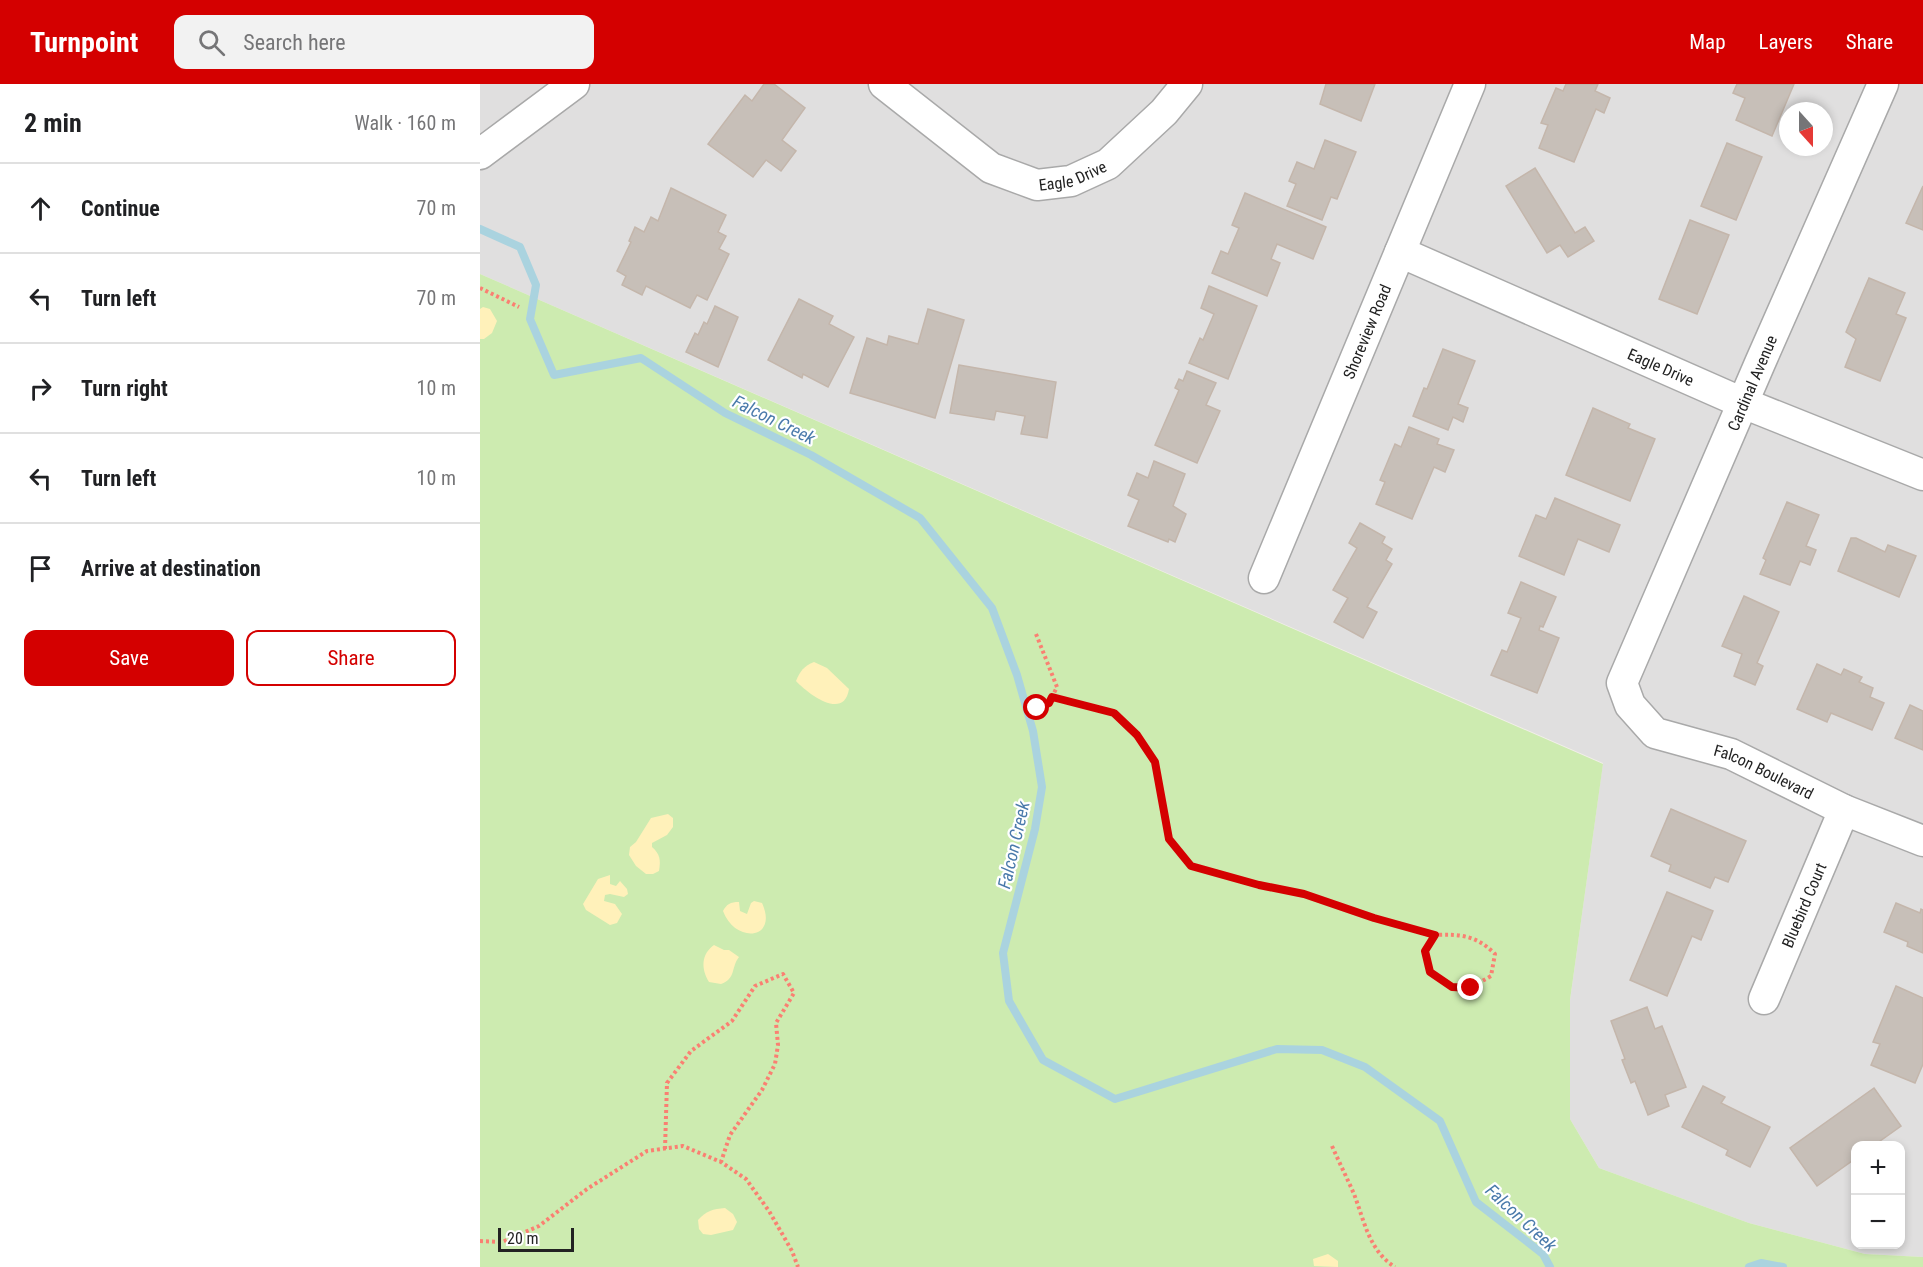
<!DOCTYPE html>
<html lang="en">
<head>
<meta charset="utf-8">
<style>
	:root { --surface:#fff; --page:#f2f2f2; --text:#202124; --muted:#757577; --line:#e0e0e0; --accent:#d40000 }
	body { margin:0; font-family:"Roboto Condensed",sans-serif; background:var(--page); color:var(--text) }
	.controls { position:absolute; right:18px; bottom:18px; display:grid; overflow:hidden; border-radius:12px; box-shadow:0 3px 9px #0003 }
	.controls button { width:54px; height:54px; display:grid; place-items:center; padding:0; border:0; border-bottom:2px solid var(--line); background:var(--surface); color:var(--text); font:30px sans-serif }
	.compass { position:absolute; left:1299px; top:18px; width:54px; height:54px; border-radius:50%; background:var(--surface); box-shadow:0 3px 9px #0003; rotate:159deg }
	.scale { position:absolute; left:18px; bottom:15px; width:76px; box-sizing:border-box; padding-left:6px; border:3px solid #222; border-top:0; font-size:16px; line-height:21px; white-space:nowrap; color:#222; -webkit-text-stroke:4px #fff; paint-order:stroke }
	.stop { position:absolute; width:18px; height:18px; margin:-14px; border:4px solid #d40000; border-radius:50%; background:#fff }
	.stop.end { background:#d40000; border-color:#fff; box-shadow:0 2px 6px #0008 }
	.list { margin:0; padding:0; list-style:none }
	h2 { display:flex; justify-content:space-between; align-items:center; height:78px; margin:0; padding:0 24px; font-size:26px }
	h2 small { font-size:20px; font-weight:400; color:var(--muted) }
	.list li { display:grid; grid-template-columns:39px 1fr auto; gap:18px; align-items:center; box-sizing:border-box; height:90px; padding:0 24px; border-top:2px solid var(--line) }
	.list b { display:block; font-size:22px; white-space:nowrap }
	.list em { font-size:20px; font-style:normal; color:var(--muted) }
	.actions { display:flex; gap:12px; padding:18px 24px }
	.actions a { flex:1; padding:14px 0; border:2px solid var(--accent); border-radius:12px; text-align:center; font-size:21px; color:var(--accent) }
	.actions .main { background:var(--accent); color:#fff }
	.icon { flex:none; width:33px; height:33px; fill:none; stroke:currentColor; stroke-width:2; stroke-linecap:round; stroke-linejoin:round }
	.map { position:relative; flex:none; width:1443px; height:1183px; overflow:hidden }
	header { display:flex; align-items:center; gap:36px; box-sizing:border-box; height:84px; padding:0 30px; background:var(--accent); color:#fff }
	header strong { font-size:28px }
	nav { display:flex; gap:33px; margin-inline-start:auto; font-size:21px }
	.search { width:420px; height:54px; background:var(--page); display:flex; align-items:center; gap:15px; box-sizing:border-box; padding:0 21px; border-radius:12px; color:var(--muted); font-size:22px }
	main { display:flex }
	aside { flex:1; background:var(--surface) }
	.map>svg:first-child { display:block }
</style>
</head>
<body>
<header>
<strong>Turnpoint</strong>
<div class="search"><svg class="icon" aria-label="search" viewBox="0 0 24 24"><circle cx="10" cy="10" r="6"/><path d="M15 15l6 6"/></svg>Search here</div>
<nav><a>Map</a><a>Layers</a><a>Share</a></nav>
</header>
<main>
<aside>
<h2>2 min<small>Walk · 160 m</small></h2>
<ul class="list">
<li><svg class="icon" aria-label="ahead" viewBox="0 0 24 24"><path d="M12 20V5M6 11l6-6 6 6"/></svg><div><b>Continue</b></div><em>70 m</em></li>
<li><svg class="icon" aria-label="left" viewBox="0 0 24 24"><path d="M17 20v-9H6M10 6l-5 5 5 5"/></svg><div><b>Turn left</b></div><em>70 m</em></li>
<li><svg class="icon" aria-label="right" viewBox="0 0 24 24"><path d="M7 20v-9h11M14 6l5 5-5 5"/></svg><div><b>Turn right</b></div><em>10 m</em></li>
<li><svg class="icon" aria-label="left" viewBox="0 0 24 24"><path d="M17 20v-9H6M10 6l-5 5 5 5"/></svg><div><b>Turn left</b></div><em>10 m</em></li>
<li><svg class="icon" aria-label="arrive" viewBox="0 0 24 24"><path d="M6 21V4h12l-3 4 3 4H6"/></svg><div><b>Arrive at destination</b></div></li>
</ul>
<div class="actions"><a class="main">Save</a><a>Share</a></div>
</aside>
<div class="map">
<svg width="1443" height="1183" viewBox="0 0 1443 1183">
	<rect width="100%" height="100%" fill="#f2efe9"/>
	<path fill="#e0dfdf" fill-rule="evenodd" d="M0 0H1443V1173L1385 1170 1269 1139 1119 1084 1090 1035V916L1123 679 0 190ZM1308 27H1344V63H1308ZM1376 1062H1420V1160H1376Z"/>
	<path fill="#cdebb0" d="M0 190 1123 680 1090 916V1035L1119 1084 1269 1139 1385 1170 1443 1173V1183H0Z"/>
	<g fill="#fff1ba">
		<path d="M3 223 10 225 17 237 12 249 4 255H0V225Z"/>
		<path d="M334 578 347 584 369 605C364 637 328 610 316 597 320 587 324 582 334 578Z"/>
		<path d="M188 730 193 734V743L187 751 172 759V763C180 770 181 776 179 787L173 790H166L156 782 149 771 150 763 156 758 171 734Z"/>
		<path d="M130 791V800L136 802 140 797 147 805 148 810 144 813 130 810 125 811 124 817 135 820 142 830 137 839 130 841 106 826 103 820 118 795Z"/>
		<path d="M274 817 282 819C299 856 255 860 243 827 247 820 250 818 259 818L260 827 267 830 271 819Z"/>
		<path d="M234 861 244 866H249L259 873C251 883 256 895 241 900L229 898C221 885 221 870 234 861Z"/>
		<path d="M245 1124 253 1130 257 1138 253 1146 231 1151 223 1150 219 1145 218 1136C226 1127 233 1125 245 1124Z"/>
		<path d="M848 1170 858 1177V1183L834 1182 833 1175Z"/>
	</g>
	<g fill="none" stroke-linecap="round" stroke-linejoin="round">
		<g stroke="#aad3df" stroke-width="8">
			<path d="M0 145 40 163 56 201 50 235 74 291 161 274 245 329 331 371 440 434 512 524 537 591 553 647 562 703 555 745 523 869 529 917 563 976 635 1015 797 965 842 966 885 983 960 1037 996 1118 1063 1170 1070 1183"/>
			<path d="M1269 1183 1281 1179 1303 1183"/>
		</g>
	</g>
	<g fill="#c7bfb8" stroke="#c4b6ab" stroke-width="1.5">
		<path d="M284 0H294L325 24 302 56 316 67 301 87 286 76 273 93 228 60 265 11 272 17Z"/>
		<path d="M846 0H895L881 37 840 20Z"/>
		<path d="M1086 0H1118L1115 7 1130 14 1124 29 1116 25 1094 78 1059 64 1068 41 1061 39 1076 4 1083 7Z"/>
		<path d="M1257 0H1314L1292 52 1256 36 1265 14 1253 9Z"/>
		<path d="M845 56 876 68 857 115 851 113 842 136 807 122 816 100 809 97 817 78 834 85Z"/>
		<path d="M1247 59 1282 73 1256 136 1221 122Z"/>
		<path d="M1055 84 1095 149 1105 143 1114 157 1088 173 1080 161 1067 169 1026 102Z"/>
		<path d="M1443 102V146L1426 139Z"/>
		<path d="M191 104 246 131 238 148 246 152 239 165 249 170 227 216 217 211 210 224 166 202 162 211 142 201 146 192 137 187 151 158 149 157 155 143 164 148 171 133 178 137Z"/>
		<path d="M765 109 846 143 833 175 797 160 791 175 800 179 787 212 732 189 741 167 748 170 759 144 752 141Z"/>
		<path d="M1210 136 1249 151 1217 230 1179 215Z"/>
		<path d="M1389 194 1425 209 1416 230 1426 234 1400 297 1365 283 1376 255 1366 248Z"/>
		<path d="M729 202 777 222 748 295 709 279 720 254 723 256 734 230 721 224Z"/>
		<path d="M319 215 353 232 349 240 374 253 348 303 323 290 322 294 288 276Z"/>
		<path d="M235 222 258 233 238 283 206 268 215 249 218 251 224 238 227 240Z"/>
		<path d="M448 225 484 236 455 334 370 309 387 254 407 261 409 252 438 260Z"/>
		<path d="M963 265 995 277 978 320 988 324 983 338 973 333 968 346 933 332 944 304 947 305Z"/>
		<path d="M479 281 576 298 567 354 541 350 545 332 516 327 514 336 470 329Z"/>
		<path d="M707 287 736 299 726 321 740 327 717 379 675 361 699 306 695 304 699 295 703 297Z"/>
		<path d="M1113 324 1150 340 1148 344 1175 355 1150 417 1086 391Z"/>
		<path d="M929 343 959 355 957 360 974 366 965 388 954 383 932 435 896 420 905 398 900 396 915 360 921 363Z"/>
		<path d="M674 377 705 390 693 422 706 430 695 458 689 455 688 458 648 442 659 416 648 411 657 389 668 394Z"/>
		<path d="M1075 414 1140 441 1129 468 1098 455 1084 491 1039 472 1056 431 1066 435Z"/>
		<path d="M1307 418 1339 431 1326 462 1336 466 1330 481 1320 477 1310 501 1280 490 1286 476 1283 474Z"/>
		<path d="M880 439 905 453 902 459 912 465 906 476 912 480 887 523 897 528 883 554 854 538 868 514 853 506 877 464 869 459Z"/>
		<path d="M1371 454H1376L1405 468 1408 461 1436 472 1419 513 1358 487Z"/>
		<path d="M1041 498 1076 513 1063 543 1060 542 1059 546 1079 554 1057 609 1011 591 1022 566 1027 568 1041 534 1028 529Z"/>
		<path d="M1264 512 1299 528 1277 579 1283 582 1275 601 1254 592 1262 570 1242 562Z"/>
		<path d="M1337 580 1361 591 1364 585 1382 593 1379 598 1393 604 1390 613 1404 619 1392 646 1351 629 1347 638 1317 625Z"/>
		<path d="M1430 621 1443 627V666L1415 654Z"/>
		<path d="M1191 725 1266 757 1248 798 1235 793 1230 804 1189 787 1191 781 1171 772Z"/>
		<path d="M1187 808 1233 827 1221 856 1212 852 1187 912 1150 896Z"/>
		<path d="M1416 819 1440 829 1441 825 1443 826V869L1427 862 1428 858 1404 848Z"/>
		<path d="M1416 902 1443 914V980L1435 999 1391 981 1400 960 1393 958Z"/>
		<path d="M1167 923 1175 945 1182 942 1206 1003 1185 1011 1189 1022 1168 1031 1155 997 1151 999 1142 976 1145 975 1131 937Z"/>
		<path d="M1223 1002 1245 1013 1241 1019 1290 1043 1270 1083 1246 1071 1248 1066 1202 1043Z"/>
		<path d="M1394 1004 1421 1042 1393 1062H1376V1074L1337 1102 1310 1064Z"/>
	</g>
	<g fill="none" stroke-linecap="round" stroke-linejoin="round">
		<defs>
			<g id="minor">
				<path id="s1" d="M404 0 511 84 557 101 591 97 628 80 684 28 707 0"/>
				<path id="s2" d="M1403 0 1280 279 1142 599 1150 621 1175 649 1251 670 1364 726 1443 757"/>
				<path d="M0 70 94 0"/>
				<path id="s3" d="M920 168 1263 319 1443 391"/>
				<path id="s4" d="M784 494 990 0"/>
				<path id="s5" d="M1284 915 1364 726"/>
			</g>
		</defs>
		<use href="#minor" stroke="#a9a9a9" stroke-width="33"/>
		<g stroke="#fa8072" stroke-width="4" stroke-dasharray="3 3" stroke-linecap="butt">
			<path d="M0 204 39 223"/>
			<path d="M556 550 577 603 569 619 557 624"/>
			<path d="M572 613 634 629 657 651 675 678 689 755 711 782 779 802 824 810 894 834 955 851 945 867 950 888C977 906 982 909 1011 892L1015 870C996 851 980 850 955 851"/>
			<path d="M852 1062C859 1078 867 1094 874 1110 884 1136 889 1167 915 1183"/>
			<path d="M185 1065 187 999 211 967 252 937 275 902 303 890 314 909 296 939 298 961 295 980 282 1006 250 1051 241 1078"/>
			<path d="M0 1157 22 1158 59 1142 107 1105 167 1067 203 1062 241 1078 266 1095 289 1127 312 1167 318 1183"/>
		</g>
		<use href="#minor" stroke="#fff" stroke-width="30"/>
	</g>
	<g fill="none" stroke-linecap="round" stroke-linejoin="round">
		<path stroke="#d40000" stroke-width="8" d="M557 624 569 619 572 613 634 629 657 651 675 678 689 755 711 782 779 801 824 810 894 834 955 851 945 867 950 888 972 903 991 904"/>
	</g>
	<g text-anchor="middle" stroke-width="4.5" stroke-linejoin="round" paint-order="stroke">
		<g font-size="16" fill="#222" stroke="#fff">
			<text dy="6" stroke="none"><textPath href="#s1" startOffset="222">Eagle Drive</textPath></text>
			<text dy="6" stroke="none"><textPath href="#s4" startOffset="267">Shoreview Road</textPath></text>
			<text dy="6" stroke="none"><textPath href="#s3" startOffset="285">Eagle Drive</textPath></text>
			<text transform="translate(1272 299) rotate(-67)" y="6">Cardinal Avenue</text>
			<text dy="6" stroke="none"><textPath href="#s2" startOffset="830">Falcon Boulevard</textPath></text>
			<text dy="6" stroke="none"><textPath href="#s5" startOffset="102">Bluebird Court</textPath></text>
		</g>
		<g font-size="18" font-style="italic" fill="#4a7aab" stroke="#fff">
			<text transform="translate(294 336) rotate(26)" y="6">Falcon Creek</text>
			<text transform="translate(534 761) rotate(-77)" y="6">Falcon Creek</text>
			<text transform="translate(1041 1134) rotate(43)" y="6">Falcon Creek</text>
		</g>
	</g>
</svg>
<div class="controls">
<button>+</button>
<button>−</button>
</div>
<svg class="compass" viewBox="-18 -18 36 36"><path d="M0-13l5 13h-10z" fill="#e53935"/><path d="M0 13l5-13h-10z" fill="#757577"/></svg>
<div class="scale">20 m</div>
<div class="stop" style="left:557px;top:624px"></div>
<div class="stop end" style="left:991px;top:904px"></div>
</div>
</main>
</body>
</html>
